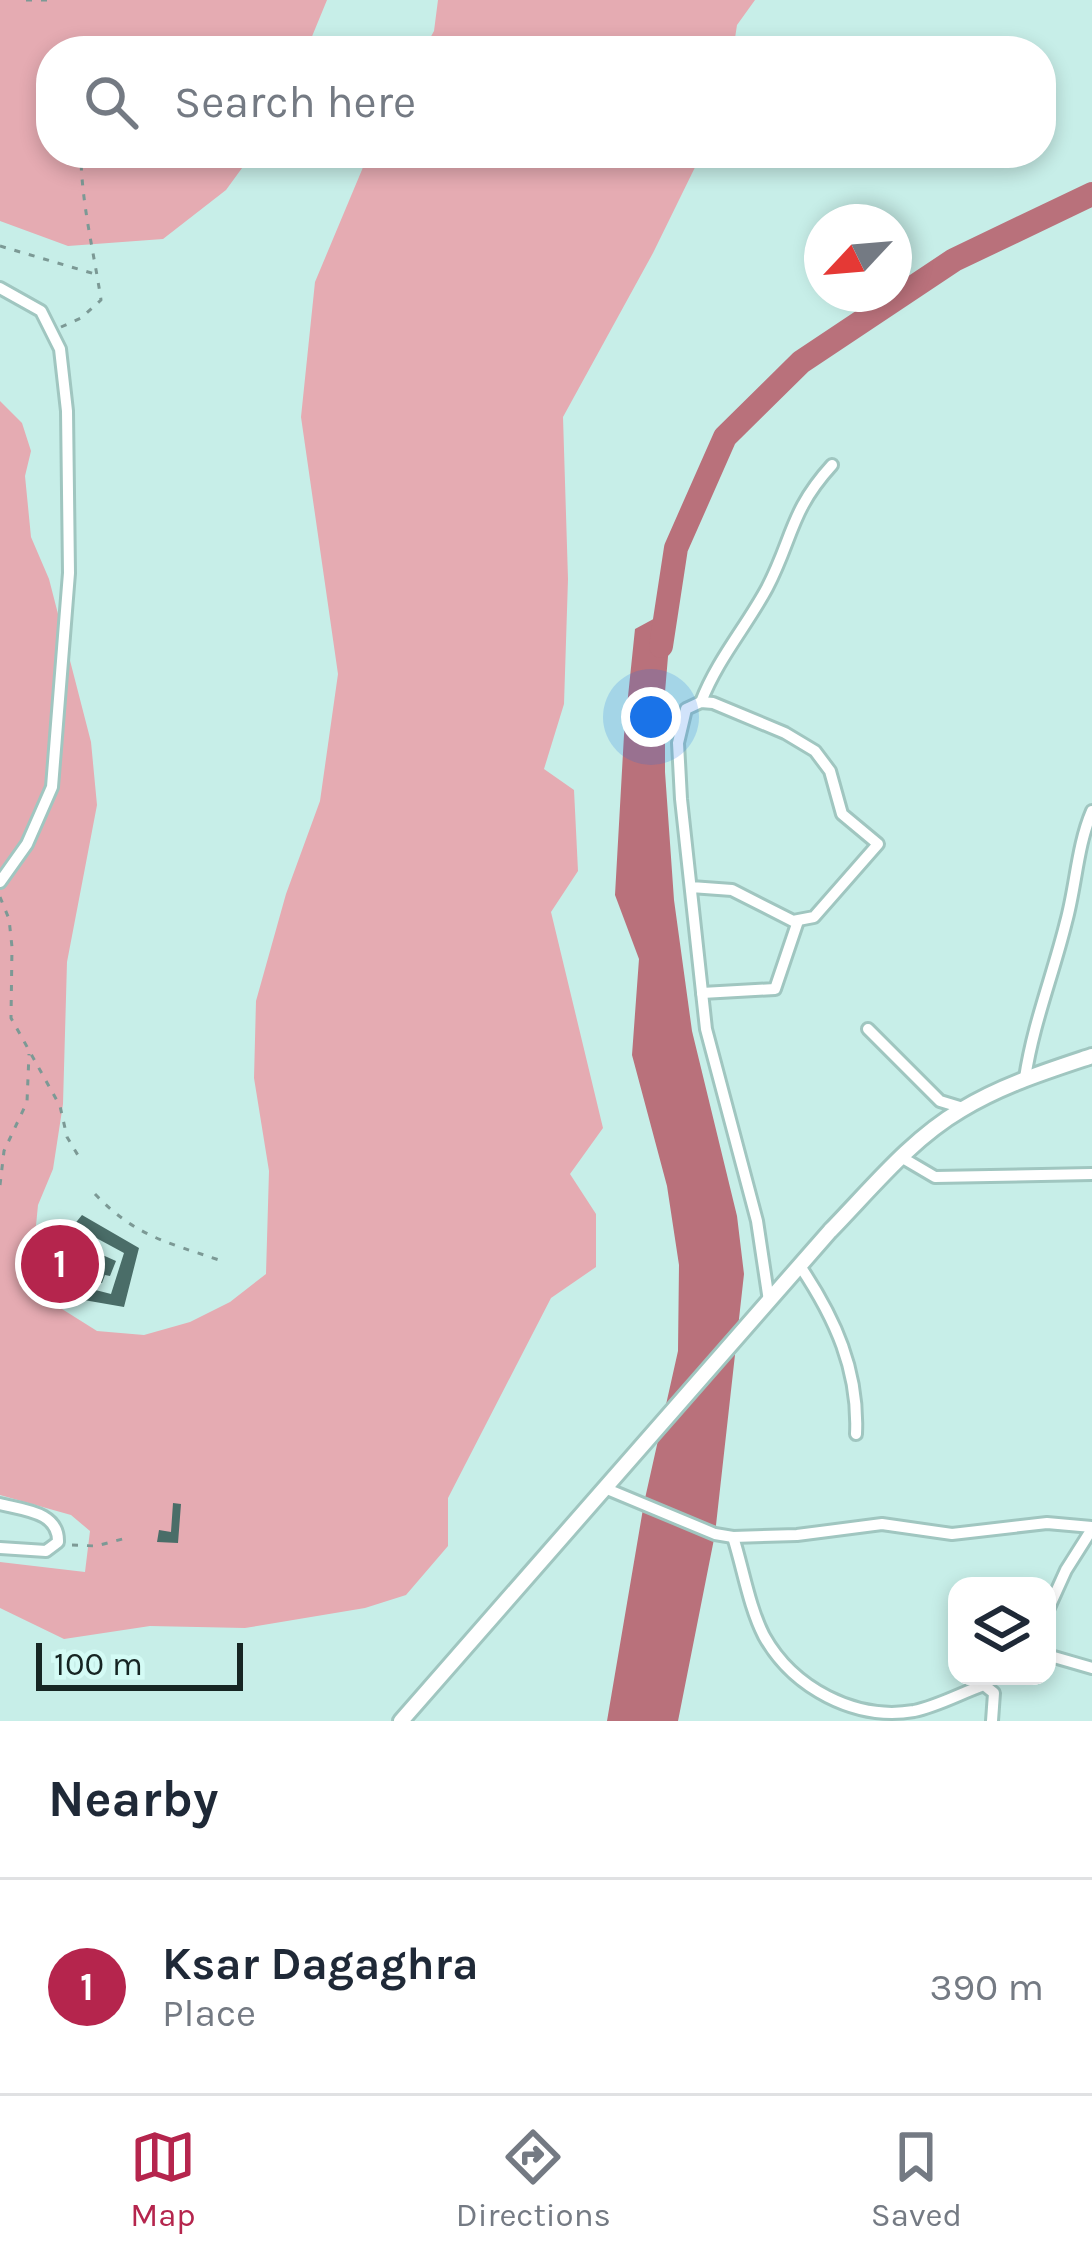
<!DOCTYPE html>
<html lang="en">
<head>
<meta charset="utf-8">
<style>
	:root { --surface:#fff; --page:#f2f2f3; --text:#1f2937; --muted:#747a83; --line:#e0e1e3; --accent:#b5254d }
	body { margin:0; font-family:Karla,sans-serif; background:var(--page); color:var(--text) }
	.controls { position:absolute; right:36px; bottom:36px; display:grid; overflow:hidden; border-radius:24px; box-shadow:0 6px 18px #0003 }
	.controls button { width:108px; height:108px; display:grid; place-items:center; padding:0; border:0; border-bottom:3px solid var(--line); background:var(--surface); color:var(--text); font:60px sans-serif }
	.compass { position:absolute; left:804px; top:204px; width:108px; height:108px; border-radius:50%; background:var(--surface); box-shadow:0 6px 18px #0003; rotate:244deg }
	.scale { position:absolute; left:36px; bottom:30px; width:207px; box-sizing:border-box; padding-left:12px; border:6px solid #162523; border-top:0; font-size:33px; line-height:42px; white-space:nowrap; color:#162523; -webkit-text-stroke:9px #d4fbf5; paint-order:stroke }
	.you { position:absolute; left:651px; top:717px; width:42px; height:42px; margin:-30px; border:9px solid #fff; border-radius:50%; background:#1a73e8; box-shadow:0 0 0 18px #1a73e833 }
	.badge { display:grid; place-items:center; width:78px; height:78px; border-radius:50%; background:var(--accent); color:#fff; font-size:39px; font-weight:700 }
	.pin { position:absolute; translate:-50% -50%; border:6px solid #fff; box-shadow:0 3px 12px #0006 }
	.list { margin:0; padding:0; list-style:none }
	h2 { display:flex; justify-content:space-between; align-items:center; height:156px; margin:0; padding:0 48px; font-size:51px }
	h2 small { font-size:39px; font-weight:400; color:var(--muted) }
	.list li { display:grid; grid-template-columns:78px 1fr auto; gap:36px; align-items:center; box-sizing:border-box; height:216px; padding:0 48px; border-top:3px solid var(--line) }
	.list b { display:block; font-size:45px; white-space:nowrap }
	.list p { margin:0; font-size:39px; white-space:nowrap; color:var(--muted) }
	.list em { font-size:39px; font-style:normal; color:var(--muted) }
	.icon { flex:none; width:66px; height:66px; fill:none; stroke:currentColor; stroke-width:2; stroke-linecap:round; stroke-linejoin:round }
	.map { position:relative; flex:none; width:1092px; height:1721px; overflow:hidden }
	.search { position:absolute; background:var(--surface); box-shadow:0 6px 18px #0003; left:36px; right:36px; top:36px; height:132px; display:flex; align-items:center; gap:30px; box-sizing:border-box; padding:0 42px; border-radius:48px; color:var(--muted); font-size:45px }
	.sheet { height:372px; background:var(--surface) }
	nav { display:flex; justify-content:space-around; align-items:center; box-sizing:border-box; height:168px; border-top:3px solid var(--line); background:var(--surface); font-size:33px; color:var(--muted) }
	nav a { display:grid; justify-items:center; gap:6px }
	nav .on { color:var(--accent) }
	.map>svg:first-child { display:block }
</style>
</head>
<body>
<div class="map">
<svg width="1092" height="1721" viewBox="0 0 1092 1721">
	<rect width="100%" height="100%" fill="#c7eee8"/>
	<g fill="#e5abb2">
		<path d="M0 0H327L306 51H51V153H253L226 190 163 239 68 246 0 221Z"/>
		<path d="M438 0H755L737 25 733 51H423L434 31Z"/>
		<path d="M369 153H702L653 253 563 417 568 579 564 704 544 769 574 790 578 871 551 912 603 1128 570 1174 596 1214V1267L551 1298 448 1498V1546L406 1595 365 1608 245 1628 150 1626 64 1639 0 1608V1562L85 1572 90 1531 71 1515 0 1495V401L22 423 31 451 25 476 31 537 49 579 91 742 97 805 67 962 63 1104 53 1169 38 1205 34 1246 46 1284 62 1309 97 1331 144 1335 190 1322 230 1302 266 1274 269 1171 254 1078 256 1001 286 894 320 801 338 674 301 417 315 282Z"/>
	</g>
	<path fill="#b9717b" d="M672 609 665 692V772L674 900 692 1031 737 1216 744 1274 715 1534 678 1721H607L644 1503 678 1351 679 1265 667 1186 632 1055 639 959 615 895 624 735 635 629Z"/>
	<g fill="none" stroke-linecap="round" stroke-linejoin="round">
		<path stroke="#b9717b" stroke-width="24" d="M661 646 676 548 725 437 801 362 954 260 1092 194"/>
	</g>
	<g fill="#4a6d68" fill-rule="evenodd">
		<path d="M82 1215 139 1248 124 1307 78 1299 53 1284 48 1272 57 1257 51 1253ZM87 1233 124 1253 111 1294 84 1287 62 1272Z"/>
		<path d="M89 1249 116 1261 110 1276 105 1275 102 1283 91 1280 94 1271 83 1267Z"/>
		<path d="M173 1503 181 1504 178 1543 157 1542 159 1530 171 1532Z"/>
	</g>
	<g fill="none" stroke-linecap="round" stroke-linejoin="round">
		<defs>
			<g id="minor">
				<path d="M0 288 41 311 60 349 67 411 69 573 52 787 27 844 0 882"/>
				<path d="M701 702C717 660 746 627 767 588 793 538 790 511 832 465"/>
				<path d="M691 887 732 890 793 921 814 917 878 844 842 814 830 771 815 751 785 733 713 703 701 702 686 709 678 743 681 799 706 1029 757 1221 769 1301"/>
				<path d="M702 993 775 989 798 921"/>
				<path d="M868 1029 940 1101 963 1108"/>
				<path d="M1025 1078C1033 1024 1053 975 1066 922 1076 886 1077 846 1092 811"/>
				<path d="M901 1157 935 1177 1092 1174"/>
				<path d="M800 1266C835 1318 859 1371 856 1434"/>
				<path d="M607 1489 715 1534 733 1537 797 1535 882 1524 952 1534 1047 1523 1092 1527"/>
				<path d="M0 1504C24 1510 59 1512 58 1542L46 1551 0 1548"/>
				<path d="M733 1537C743 1568 749 1607 764 1636 793 1688 855 1721 914 1711 938 1706 961 1693 984 1685L994 1693 992 1721"/>
				<path d="M1047 1612 1066 1570 1092 1529"/>
				<path d="M1047 1655 1092 1668"/>
			</g>
			<path id="tertiary" d="M401 1721 830 1231C871 1189 910 1140 961 1110 1002 1085 1047 1071 1092 1056"/>
		</defs>
		<use href="#minor" stroke="#a0c6c0" stroke-width="16"/>
		<use href="#tertiary" stroke="#a0c6c0" stroke-width="20"/>
		<g stroke="#7c9995" stroke-width="3" stroke-dasharray="6 9" stroke-linecap="butt">
			<path d="M26 0H51"/>
			<path d="M0 246 95 274"/>
			<path d="M61 327 81 318 101 300C94 253 83 210 81 162"/>
			<path d="M0 897 9 919 12 947 11 1018 60 1106 67 1137 79 1157"/>
			<path d="M0 1185 4 1151 27 1102 29 1054"/>
			<path d="M95 1194C135 1236 166 1242 219 1260"/>
			<path d="M72 1545 96 1546 130 1537"/>
		</g>
		<use href="#minor" stroke="#fff" stroke-width="10"/>
		<use href="#tertiary" stroke="#fff" stroke-width="14"/>
	</g>
</svg>
<div class="controls">
<button><svg class="icon" aria-label="layers" viewBox="0 0 24 24"><path d="M12 4l9 5-9 5-9-5zM3 14l9 5 9-5"/></svg></button>
</div>
<svg class="compass" viewBox="-18 -18 36 36"><path d="M0-13l5 13h-10z" fill="#e53935"/><path d="M0 13l5-13h-10z" fill="#747a83"/></svg>
<div class="scale">100 m</div>
<div class="you"></div>
<div class="pin badge" style="left:60px;top:1264px">1</div>
<div class="search"><svg class="icon" aria-label="search" viewBox="0 0 24 24"><circle cx="10" cy="10" r="6"/><path d="M15 15l6 6"/></svg>Search here</div>
</div>
<section class="sheet">
<h2>Nearby<small></small></h2>
<ul class="list">
<li><span class="badge">1</span><div><b>Ksar Dagaghra</b><p>Place</p></div><em>390 m</em></li>
</ul>
</section>
<nav>
<a class="on"><svg class="icon" aria-label="map" viewBox="0 0 24 24"><path d="M3 6l6-2 6 2 6-2v14l-6 2-6-2-6 2zM9 4v14M15 6v14"/></svg>Map</a>
<a><svg class="icon" aria-label="directions" viewBox="0 0 24 24"><path d="M12 3l9 9-9 9-9-9zM9 14v-3h6M13 9l2 2-2 2"/></svg>Directions</a>
<a><svg class="icon" aria-label="saved" viewBox="0 0 24 24"><path d="M7 4h10v16l-5-4-5 4z"/></svg>Saved</a>
</nav>
</body>
</html>
